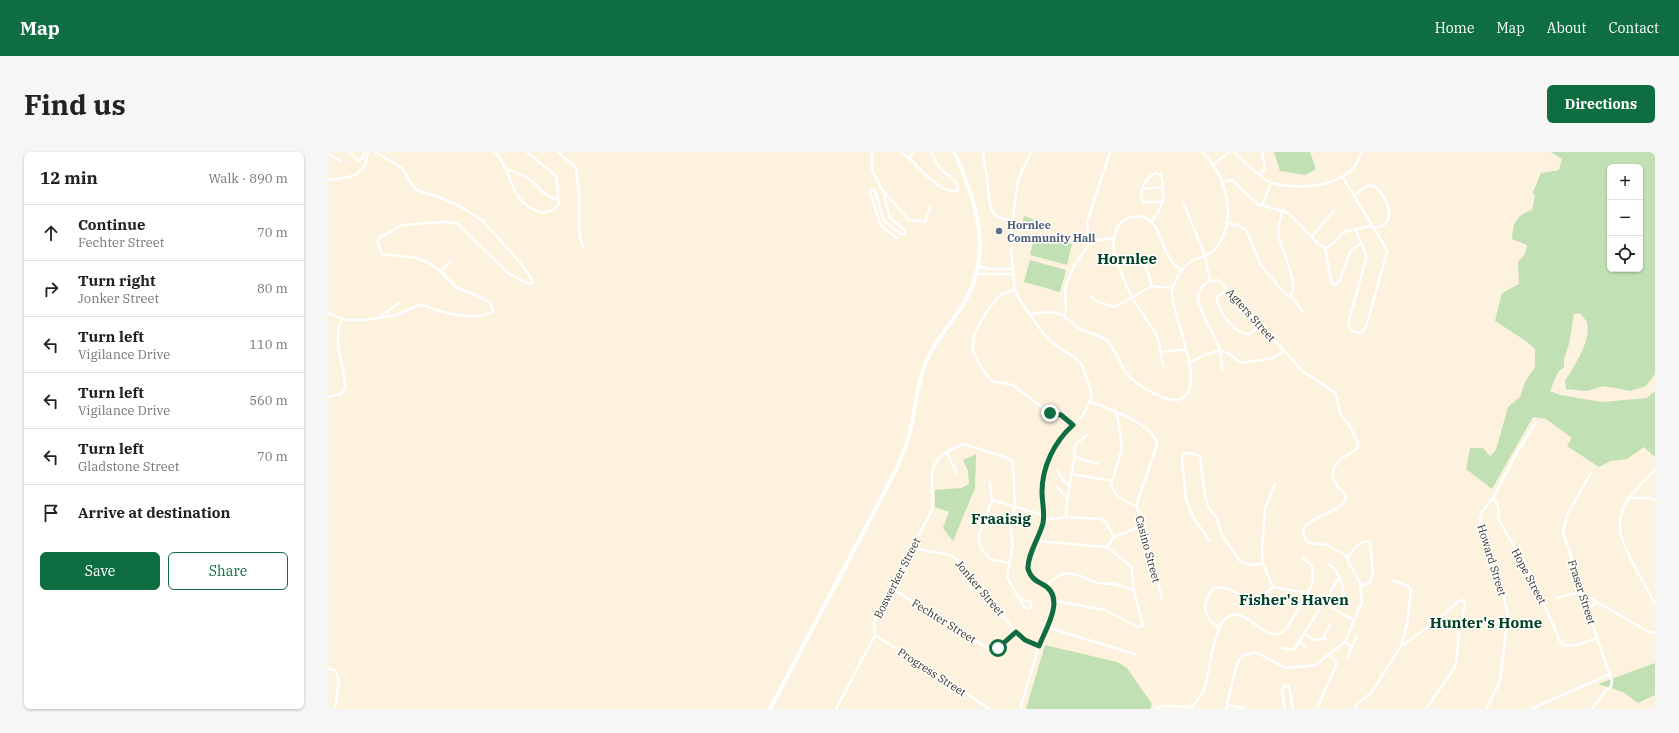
<!DOCTYPE html>
<html lang="en">
<head>
<meta charset="utf-8">
<style>
	:root { --surface:#fff; --page:#f6f6f6; --text:#222; --muted:#767676; --line:#e0e0e0; --accent:#0f6d42 }
	body { margin:0; font-family:"IBM Plex Serif",serif; background:var(--page); color:var(--text) }
	.controls { position:absolute; right:12px; top:12px; display:grid; overflow:hidden; border-radius:6px; box-shadow:0 1px 3px #0004 }
	.controls button { width:36px; height:36px; display:grid; place-items:center; padding:0; border:0; border-bottom:1px solid var(--line); background:var(--surface); color:var(--text); font:20px sans-serif }
	.stop { position:absolute; width:12px; height:12px; margin:-9px; border:3px solid #0f6d42; border-radius:50%; background:#fff }
	.stop.end { background:#0f6d42; border-color:#fff; box-shadow:0 1px 4px #0008 }
	.list { margin:0; padding:0; list-style:none }
	h2 { display:flex; justify-content:space-between; align-items:center; height:52px; margin:0; padding:0 16px; font-size:17px }
	h2 small { font-size:13px; font-weight:400; color:var(--muted) }
	.list li { display:grid; grid-template-columns:26px 1fr auto; gap:12px; align-items:center; box-sizing:border-box; height:56px; padding:0 16px; border-top:1px solid var(--line) }
	.list b { display:block; font-size:15px; white-space:nowrap }
	.list p { margin:0; font-size:13px; white-space:nowrap; color:var(--muted) }
	.list em { font-size:13px; font-style:normal; color:var(--muted) }
	.actions { display:flex; gap:8px; padding:12px 16px }
	.actions a { flex:1; padding:9px 0; border:1px solid var(--accent); border-radius:6px; text-align:center; font-size:14px; color:var(--accent) }
	.actions .main { background:var(--accent); color:#fff }
	.icon { flex:none; width:22px; height:22px; fill:none; stroke:currentColor; stroke-width:2; stroke-linecap:round; stroke-linejoin:round }
	.map { position:relative; flex:none; width:1327px; height:557px; overflow:hidden; border-radius:6px }
	header { display:flex; align-items:center; gap:24px; box-sizing:border-box; height:56px; padding:0 20px; background:var(--accent); color:#fff }
	header strong { font-size:19px }
	nav { display:flex; gap:22px; margin-inline-start:auto; font-size:14px }
	.intro { display:flex; align-items:center; justify-content:space-between; box-sizing:border-box; height:96px; padding:0 24px }
	h1 { margin:0; font-size:28px }
	.button { padding:10px 18px; border-radius:6px; background:var(--accent); color:#fff; font-size:14px; font-weight:700 }
	main { display:flex; gap:24px; padding:0 24px }
	aside { flex:1; background:var(--surface); border-radius:6px; box-shadow:0 1px 3px #0004 }
	.map>svg:first-child { display:block }
</style>
</head>
<body>
<header>
<strong>Map</strong>
<nav><a>Home</a><a>Map</a><a>About</a><a>Contact</a></nav>
</header>
<div class="intro"><h1>Find us</h1><a class="button">Directions</a></div>
<main>
<aside>
<h2>12 min<small>Walk · 890 m</small></h2>
<ul class="list">
<li><svg class="icon" aria-label="ahead" viewBox="0 0 24 24"><path d="M12 20V5M6 11l6-6 6 6"/></svg><div><b>Continue</b><p>Fechter Street</p></div><em>70 m</em></li>
<li><svg class="icon" aria-label="right" viewBox="0 0 24 24"><path d="M7 20v-9h11M14 6l5 5-5 5"/></svg><div><b>Turn right</b><p>Jonker Street</p></div><em>80 m</em></li>
<li><svg class="icon" aria-label="left" viewBox="0 0 24 24"><path d="M17 20v-9H6M10 6l-5 5 5 5"/></svg><div><b>Turn left</b><p>Vigilance Drive</p></div><em>110 m</em></li>
<li><svg class="icon" aria-label="left" viewBox="0 0 24 24"><path d="M17 20v-9H6M10 6l-5 5 5 5"/></svg><div><b>Turn left</b><p>Vigilance Drive</p></div><em>560 m</em></li>
<li><svg class="icon" aria-label="left" viewBox="0 0 24 24"><path d="M17 20v-9H6M10 6l-5 5 5 5"/></svg><div><b>Turn left</b><p>Gladstone Street</p></div><em>70 m</em></li>
<li><svg class="icon" aria-label="arrive" viewBox="0 0 24 24"><path d="M6 21V4h12l-3 4 3 4H6"/></svg><div><b>Arrive at destination</b></div></li>
</ul>
<div class="actions"><a class="main">Save</a><a>Share</a></div>
</aside>
<div class="map">
<svg width="1327" height="557" viewBox="0 0 1327 557">
	<rect width="100%" height="100%" fill="#fdf2dd"/>
	<g fill="#c1e0b4" fill-rule="evenodd">
		<path d="M946 0H982L988 17 977 23 952 19Z"/>
		<path d="M1223 0H1327V222L1318 234 1302 239 1276 234 1259 239 1238 237 1237 229C1245 216 1264 188 1259 171 1258 168 1254 164 1252 161L1246 162 1241 192 1236 207V215L1230 220 1222 239 1232 243 1274 250 1319 246 1327 239V305L1316 295 1299 307 1283 309 1271 315 1239 294 1244 286 1218 267 1205 265 1164 337 1138 317 1142 296H1155L1162 304 1168 298 1180 255 1192 245 1197 230 1207 215V197L1198 189 1167 169 1174 141 1191 132 1190 110 1197 102 1199 93 1184 87C1185 70 1188 64 1204 58L1207 45 1205 40 1213 21 1231 18 1234 7ZM1282 15H1312V117H1282Z"/>
		<path d="M696 64 707 68 704 79 693 76Z"/>
		<path d="M707 82 744 92 739 113 702 103Z"/>
		<path d="M702 108 738 118 732 140 696 130Z"/>
		<path d="M648 302 647 336 625 389 615 376 621 360 607 355V338L633 336 641 332 640 319 635 308Z"/>
		<path d="M717 493 789 510 799 516 824 552 822 557H698Z"/>
		<path d="M1327 511V543L1310 551 1295 540 1270 532Z"/>
	</g>
	<g fill="none" stroke-linecap="round" stroke-linejoin="round">
		<g stroke="#fff" stroke-width="2.5">
			<path d="M21 0 31 9 35 6 36 0"/>
			<path d="M167 0C187 22 179 50 214 61 221 60 228 58 231 51L228 24 199 0"/>
			<path d="M230 0 248 16C249 24 250 33 251 41 252 61 248 75 255 95"/>
			<path d="M544 0V18L554 38 581 68 597 70 602 54"/>
			<path d="M573 0 581 6 585 0"/>
			<path d="M655 0 663 57 669 65 685 69"/>
			<path d="M906 0C915 8 932 27 944 31 971 39 1026 35 1033 0"/>
			<path d="M0 2 14 10"/>
			<path d="M581 6C592 17 613 42 629 39 633 28 618 24 613 17 609 12 606 6 603 0"/>
			<path d="M886 12 902 0"/>
			<path d="M176 16C184 19 193 22 200 26 214 36 212 43 231 48"/>
			<path d="M932 23 937 16 934 0"/>
			<path d="M1014 24 1056 93 1059 100 1040 168 1037 177 1032 181 1024 179 1020 172 1038 107C1039 100 1030 87 1028 78"/>
			<path d="M0 28C22 25 37 27 40 0"/>
			<path d="M894 30 904 28 929 52 961 61 988 90 997 96"/>
			<path d="M815 37 834 35"/>
			<path d="M555 39 562 66 577 78V82H573L556 69 547 39 544 37 542 40 553 74 569 86"/>
			<path d="M1026 43 1041 33 1046 34C1059 44 1073 74 1045 76"/>
			<path d="M856 52 877 104 882 129C855 141 883 174 889 191 893 199 893 210 894 218"/>
			<path d="M934 54 943 31"/>
			<path d="M822 70C837 56 837 42 833 23L828 21C818 25 809 40 815 50H835"/>
			<path d="M898 71 910 73 918 78 933 113 956 141 962 144C973 132 951 96 950 80 950 73 953 65 955 58"/>
			<path d="M983 85 1005 60"/>
			<path d="M762 89 786 86"/>
			<path d="M997 96 1004 132 1007 133 1011 130 1022 100 1032 92"/>
			<path d="M997 96 1004 93 1016 80 1043 74"/>
			<path d="M817 112 824 134"/>
			<path d="M650 114 661 117H684"/>
			<path d="M113 119 123 109"/>
			<path d="M648 122H685"/>
			<path d="M882 129 891 128 899 138 962 205 975 220 989 228 1008 242 1012 262 1021 273 1030 291 1029 297C1016 304 997 315 1008 332 1011 337 1016 340 1018 345 1017 360 980 364 975 379L977 387 981 391 999 393 1017 403 1032 431 1034 450 1017 490 987 513 979 514 957 516 928 500 916 503 911 508 908 515 898 557"/>
			<path d="M687 138C669 142 669 146 659 160 638 188 641 203 664 229L685 233 719 259 733 263 745 273"/>
			<path d="M899 138 889 145C890 160 906 182 922 182L932 173"/>
			<path d="M963 143 975 160"/>
			<path d="M763 145 773 151 787 155 824 134 845 136"/>
			<path d="M0 161 17 168H38L69 163 91 153C99 153 105 157 112 159 123 163 156 168 165 159L162 150 128 135 110 117 101 111 88 106 54 102 50 91 51 86 74 73 114 70 129 71 180 121 199 131H204V128L196 115 155 69 135 56 111 45 93 40 87 37 74 16 47 0"/>
			<path d="M702 162C710 161 721 159 729 161 737 163 743 171 749 175 759 182 773 181 781 191 789 200 792 213 799 222 807 232 837 250 849 248 883 242 843 161 844 141 845 130 854 114 864 109 872 104 880 105 886 98 911 71 899 22 874 0"/>
			<path d="M736 164 738 156 737 135 746 114 761 92 759 70 782 0"/>
			<path d="M52 165 72 150"/>
			<path d="M833 200 858 197"/>
			<path d="M861 211C871 206 889 194 901 202 906 205 908 209 914 211L946 206 955 199"/>
			<path d="M835 214 831 190 827 180 804 146 788 109C786 101 784 87 788 79 791 72 796 67 803 65 833 59 831 95 845 111 847 114 851 116 854 118"/>
			<path d="M1 245 13 242 17 236C17 214 3 187 14 168"/>
			<path d="M761 249C778 256 828 272 829 293L810 348 809 355"/>
			<path d="M789 261 794 295 783 334 790 345 809 355 816 373 834 447"/>
			<path d="M618 300 629 321"/>
			<path d="M747 305 770 312"/>
			<path d="M1327 317 1299 348C1294 357 1291 368 1292 378 1294 396 1318 434 1327 452"/>
			<path d="M730 319 735 328 741 333"/>
			<path d="M1263 321 1239 363 1235 380 1269 486 1284 529 1283 535 1278 538 1264 557"/>
			<path d="M743 322 784 329"/>
			<path d="M662 330 664 348 651 382V391L655 399 662 407 681 411"/>
			<path d="M728 334 739 346"/>
			<path d="M1165 346 1170 354 1171 368 1206 430 1233 491C1241 498 1259 489 1269 486"/>
			<path d="M1301 346H1324L1327 348"/>
			<path d="M664 348 715 363"/>
			<path d="M738 365C738 340 747 317 747 293L759 283"/>
			<path d="M715 368 738 365 774 367 778 371 786 385"/>
			<path d="M786 385 816 373"/>
			<path d="M708 389 779 395"/>
			<path d="M882 389 867 368 858 348 854 305 857 301 867 302 872 304 877 344 881 356 889 366 893 381 912 409 921 413 935 412"/>
			<path d="M779 395 786 385"/>
			<path d="M584 396 621 403 627 406 692 485 697 488 711 494"/>
			<path d="M1020 406C1024 398 1033 387 1042 390L1045 421 1042 430 1033 434"/>
			<path d="M1001 413C1011 418 1015 433 1016 443"/>
			<path d="M717 434 730 424 739 421 750 423 769 431 786 432 806 438"/>
			<path d="M945 435 935 412 934 399 937 357 947 332"/>
			<path d="M945 435 979 441"/>
			<path d="M563 436 661 497 670 496 688 480"/>
			<path d="M1255 442 1269 450"/>
			<path d="M1228 446 1254 440"/>
			<path d="M727 449 777 458 810 475 815 474 806 438 803 414 779 395"/>
			<path d="M994 451 1026 468"/>
			<path d="M1260 457 1269 450 1321 480 1327 481"/>
			<path d="M718 475 807 502"/>
			<path d="M891 475C875 466 873 451 885 437 905 428 918 462 945 435"/>
			<path d="M976 482 987 488 997 487"/>
			<path d="M547 483 662 557"/>
			<path d="M995 487 1002 472"/>
			<path d="M971 490 978 495"/>
			<path d="M1017 490 1024 495"/>
			<path d="M1073 494 1107 470 1131 449 1136 448 1137 453 1131 479 1129 503 1127 515 1098 557"/>
			<path d="M954 496 964 498 967 496 1011 426"/>
			<path d="M1019 506 1029 484"/>
			<path d="M0 517 7 518 9 522 11 530 7 557"/>
			<path d="M899 553 916 556"/>
			<path d="M864 555C868 550 873 544 876 538 882 521 885 479 896 468 917 446 937 498 958 477L983 435 985 426 984 414 974 405"/>
			<path d="M508 557 547 483 546 471 548 465 604 358V319L610 307 618 300 636 292 680 306 685 311 687 354 682 375 685 392 679 425 696 455 699 457 703 455V450L692 447"/>
			<path d="M692 557 711 494 726 452 725 442 717 434 705 426 700 414 715 368V327L726 295 734 283 756 262 763 245V239L754 213 747 206 725 191 715 181 691 147 687 138 683 101V81L690 28 703 0"/>
			<path d="M827 557 833 554 864 555"/>
			<path d="M957 557 954 539 956 534H961L965 557"/>
			<path d="M989 557 1008 513V510L1001 502"/>
			<path d="M1027 557 1029 552 1043 541 1073 494 1079 472 1083 438 1080 434 1064 428"/>
			<path d="M1158 557 1172 529 1180 463 1176 446 1167 421 1153 376 1152 365 1154 360 1165 346 1188 302 1208 270"/>
			<path d="M1203 557 1282 522"/>
		</g>
		<path stroke="#fff" stroke-width="4" d="M442 557 567 320C573 307 578 294 582 280 587 257 589 234 597 212 606 189 624 171 636 151 666 102 648 47 626 0"/>
	</g>
	<g fill="none" stroke-linecap="round" stroke-linejoin="round">
		<path stroke="#0f6d42" stroke-width="5" d="M670 496 688 480 697 488 711 494C718 476 739 444 714 432 707 429 702 424 700 417 699 403 712 384 715 371 717 361 714 350 714 340 714 315 726 290 745 273L733 263 722 261"/>
	</g>
	<circle fill="#5c6f8a" stroke="#fff" stroke-width="1.5" cx="671" cy="79" r="4"/>
	<g text-anchor="middle" stroke-width="3" stroke-linejoin="round" paint-order="stroke">
		<g font-size="11" font-weight="bold" fill="#4e5e75" stroke="#fff" text-anchor="start">
			<text x="679" y="77">Hornlee<tspan x="679" dy="13">Community Hall</tspan></text>
		</g>
		<g font-size="11" fill="#353026" stroke="#fff">
			<text transform="translate(923 163) rotate(48)" y="4">Agters Street</text>
			<text transform="translate(820 397) rotate(75)" y="4">Casino Street</text>
			<text transform="translate(1164 408) rotate(73)" y="4">Howard Street</text>
			<text transform="translate(1201 424) rotate(62)" y="4">Hope Street</text>
			<text transform="translate(569 426) rotate(-63)" y="4">Boswerker Street</text>
			<text transform="translate(652 436) rotate(50)" y="4">Jonker Street</text>
			<text transform="translate(1254 440) rotate(72)" y="4">Fraser Street</text>
			<text transform="translate(616 469) rotate(32)" y="4">Fechter Street</text>
			<text transform="translate(604 520) rotate(33)" y="4">Progress Street</text>
		</g>
		<g font-size="15" font-weight="bold" fill="#004224" stroke="#fff">
			<text x="799" y="112">Hornlee</text>
			<text x="673" y="372">Fraaisig</text>
			<text x="966" y="453">Fisher's Haven</text>
			<text x="1158" y="476">Hunter's Home</text>
		</g>
	</g>
</svg>
<div class="controls">
<button>+</button>
<button>−</button>
<button><svg class="icon" aria-label="locate" viewBox="0 0 24 24"><circle cx="12" cy="12" r="6"/><path d="M12 2v4M12 18v4M2 12h4M18 12h4"/></svg></button>
</div>
<div class="stop" style="left:670px;top:496px"></div>
<div class="stop end" style="left:722px;top:261px"></div>
</div>
</main>
</body>
</html>
